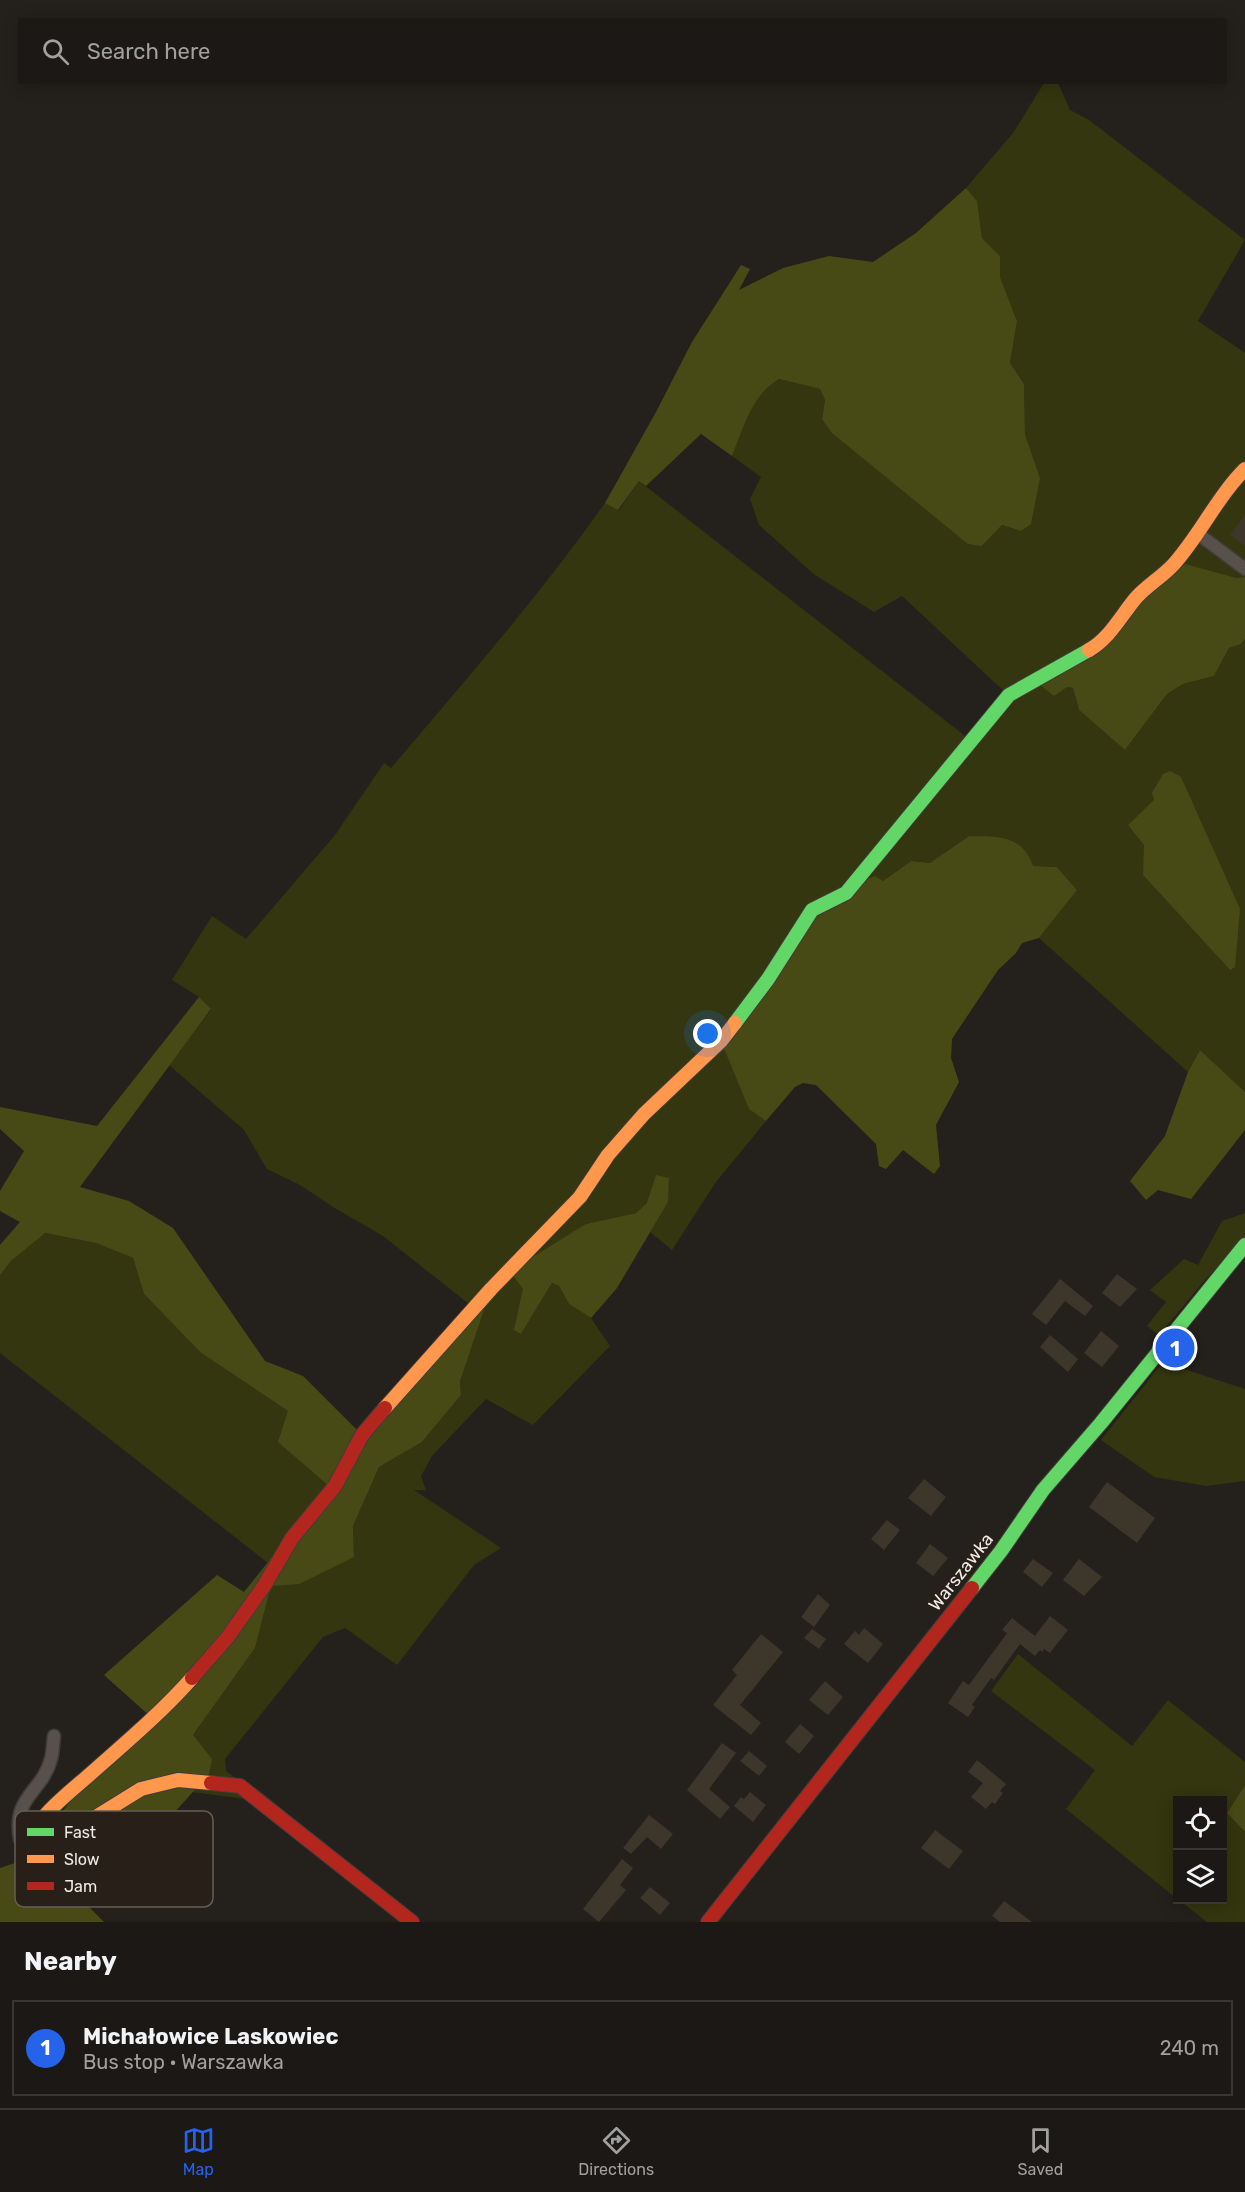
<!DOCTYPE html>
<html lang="en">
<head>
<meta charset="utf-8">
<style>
	:root { --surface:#1b1815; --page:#24211e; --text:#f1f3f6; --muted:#a0a0a0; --line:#393734; --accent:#2563eb }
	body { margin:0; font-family:Rubik,sans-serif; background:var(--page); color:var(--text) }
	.controls { position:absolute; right:18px; bottom:18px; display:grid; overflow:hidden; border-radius:0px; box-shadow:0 3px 15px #0003 }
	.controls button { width:54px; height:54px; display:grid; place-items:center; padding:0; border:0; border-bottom:2px solid var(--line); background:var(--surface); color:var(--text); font:30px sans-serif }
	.you { position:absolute; left:708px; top:1034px; width:21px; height:21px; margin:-15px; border:4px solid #fff; border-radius:50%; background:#1a73e8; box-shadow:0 0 0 9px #1a73e833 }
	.badge { display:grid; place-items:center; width:39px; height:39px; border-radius:50%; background:var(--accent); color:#fff; font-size:20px; font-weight:700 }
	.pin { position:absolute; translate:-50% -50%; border:3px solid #fff; box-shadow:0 2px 6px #0006 }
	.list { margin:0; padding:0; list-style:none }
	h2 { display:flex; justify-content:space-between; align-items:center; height:78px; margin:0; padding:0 24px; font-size:26px }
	h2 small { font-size:20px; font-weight:400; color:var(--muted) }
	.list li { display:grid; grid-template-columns:39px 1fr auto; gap:18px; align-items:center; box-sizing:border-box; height:96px; margin:0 12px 12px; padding:0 12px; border:2px solid var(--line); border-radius:0px }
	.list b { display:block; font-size:22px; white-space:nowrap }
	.list p { margin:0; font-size:20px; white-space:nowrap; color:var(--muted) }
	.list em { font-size:20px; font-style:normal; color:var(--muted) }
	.icon { flex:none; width:33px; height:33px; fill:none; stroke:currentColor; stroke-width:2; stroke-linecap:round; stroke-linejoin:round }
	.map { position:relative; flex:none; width:1245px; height:1922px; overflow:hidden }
	.search { position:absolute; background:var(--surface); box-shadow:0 3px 15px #0003; left:18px; right:18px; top:18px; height:66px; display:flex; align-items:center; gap:15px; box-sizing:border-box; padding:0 21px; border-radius:0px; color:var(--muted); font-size:22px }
	.sheet { height:186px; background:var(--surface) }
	nav { display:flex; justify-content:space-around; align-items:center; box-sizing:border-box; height:84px; border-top:2px solid var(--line); background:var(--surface); font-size:16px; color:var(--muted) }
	nav a { display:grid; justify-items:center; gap:3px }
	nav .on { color:var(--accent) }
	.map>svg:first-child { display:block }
</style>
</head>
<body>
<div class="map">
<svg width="1245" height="1922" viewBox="0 0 1245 1922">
	<rect width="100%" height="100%" fill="#24201c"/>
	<g fill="#34360f" fill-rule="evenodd">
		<path d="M1044 83H1058L1070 110 1089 120 1245 240 1198 321 1245 353V577L1236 578 1067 687 1073 688 1079 710 1125 750 1167 694 1183 684 1214 676 1229 648 1241 644 1245 639V1092L1200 1050 1188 1072 1039 938 1077 890 1057 867 1033 866 969 836 930 863 911 861 883 881 722 1041 749 1108 766 1121 716 1182 672 1250 650 1232 668 1202 647 1203 636 1213 586 1224 523 1288 521 1334 552 1283 559 1286 569 1304 591 1318 610 1346 533 1425 486 1399 432 1456 421 1476 426 1490H414L501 1548 474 1565 397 1665 345 1628 323 1637 225 1759 226 1771 315 1839 245 1799 192 1792 209 1774 193 1735 255 1648 271 1585 354 1557 353 1526 379 1467 422 1442 461 1395 460 1381 469 1304 383 1236 333 1207 300 1185 267 1169 244 1130 169 1065 211 1010 199 997 172 980 212 916 246 939 335 835 384 763 391 768C465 681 539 596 605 503L619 510 639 481 969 739 1008 695 902 596 874 612 815 575 759 525 750 499 761 477 732 456C744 426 750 397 779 379L820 389 825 400 822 419 982 546 1002 525 1021 531 1040 478 1025 434 1024 384 1010 363 1017 321 1000 277V256L982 238 977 201 966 188 1013 133ZM1155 800 1230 970 1143 875 1145 845 1128 825Z"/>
		<path d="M1245 1213V1237L1205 1280 1159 1335 1147 1326 1166 1302 1150 1290 1184 1259 1198 1265 1222 1221Z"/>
		<path d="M44 1233 96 1243 133 1258 144 1294 200 1352 288 1411 329 1486 268 1563 0 1353V1275L11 1261Z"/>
		<path d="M1163 1362 1245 1389V1481L1206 1486 1154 1477 1101 1440Z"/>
		<path d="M1018 1654 1132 1746 1168 1700 1245 1762V1785L1227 1813 1245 1832V1922H1207L1179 1900H1222V1800H1178L1177 1899 1066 1809 1095 1770 991 1691Z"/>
	</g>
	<g fill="#484a16">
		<path d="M966 188 977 201 982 238 1000 256V277L1017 321 1010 363 1024 384 1025 434 1040 478 1031 524 1021 531 1002 525 982 546 968 544 832 433 822 419 825 400 820 389 779 379C751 396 744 427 732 456L701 434 646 486 639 481 618 510 605 503 656 412 692 342 741 265 750 269 739 290 783 268 829 256 873 262 916 233Z"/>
		<path d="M1185 564 1236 578 1245 577V639L1241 644 1229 648 1214 676 1183 684 1167 694 1125 750 1079 710 1073 688 1067 687 1054 696 1040 685Z"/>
		<path d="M1170 771 1181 777 1240 909 1235 967 1230 970 1143 875 1144 845 1128 825 1154 800 1152 793 1163 774Z"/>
		<path d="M969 836C998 837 1022 834 1033 866L1057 867 1077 890 1039 938 1022 943 1016 953 998 970 952 1039 951 1058 959 1082 936 1125 940 1166 934 1174 903 1150 886 1169 879 1166 876 1144 816 1085 803 1083 795 1087 766 1121 749 1109 721 1041 812 910 868 879 875 876 883 881 911 861 930 863Z"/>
		<path d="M199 997 211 1009 80 1187 129 1201 173 1228 265 1361 303 1376 362 1435 491 1289 460 1381 461 1395 422 1442 379 1467 353 1526 354 1557 299 1584 271 1586 255 1648 193 1735 212 1759 209 1774 103 1892 88 1896 85 1903 104 1922H0V1868L18 1862 34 1847 93 1773 151 1717 104 1675 217 1575 244 1592 329 1486 278 1442 288 1411 200 1352 144 1294 133 1258 96 1243 45 1233 11 1261 0 1275V1245L20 1222 0 1211V1191L24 1151 0 1129V1107L97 1126Z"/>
		<path d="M1200 1050 1245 1092V1130L1191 1199 1158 1190 1146 1200 1130 1181 1165 1136 1188 1072Z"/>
		<path d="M656 1175 669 1178 668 1202 617 1288 591 1318 569 1304 559 1286 552 1283 521 1334 514 1330 523 1289 510 1271 586 1224 636 1213 647 1203Z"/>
		<path d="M1245 1785V1832L1227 1813Z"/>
	</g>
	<g fill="#3d362a">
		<path d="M1245 515V546L1230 535Z"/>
		<path d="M1117 1274 1137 1289 1120 1307 1102 1293Z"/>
		<path d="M1060 1279 1093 1306 1085 1316 1065 1301 1046 1325 1032 1314Z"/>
		<path d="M1101 1331 1119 1346 1102 1367 1084 1353Z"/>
		<path d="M1050 1335 1078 1359 1068 1372 1040 1347Z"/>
		<path d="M924 1479 946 1497 931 1516 908 1498Z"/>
		<path d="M1107 1482 1155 1518 1137 1543 1089 1507Z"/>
		<path d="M887 1520 900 1530 884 1550 871 1539Z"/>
		<path d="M930 1544 948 1558 933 1576 916 1563Z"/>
		<path d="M1033 1559 1053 1573 1042 1587 1023 1572Z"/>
		<path d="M1079 1559 1102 1577 1084 1596 1063 1580Z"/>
		<path d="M818 1594 830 1605 814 1627 801 1617Z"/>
		<path d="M1050 1616 1068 1630 1050 1653 1044 1649 1042 1652 1040 1650 1035 1656 1020 1644 994 1680 991 1678 972 1705 975 1707 968 1717 948 1703 963 1681 969 1685 1007 1633 1002 1630 1012 1618 1035 1636Z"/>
		<path d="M864 1628 883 1644 868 1663 844 1644 855 1631 859 1635Z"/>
		<path d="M812 1629 826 1639 819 1649 804 1638Z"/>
		<path d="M761 1634 783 1652 740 1705 761 1723 751 1735 713 1705 737 1675 732 1670Z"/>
		<path d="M825 1681 843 1697 828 1715 809 1700Z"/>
		<path d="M800 1724 814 1736 799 1754 785 1742Z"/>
		<path d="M722 1743 736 1753 709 1789 730 1807 720 1819 687 1790Z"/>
		<path d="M749 1751 767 1766 759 1776 740 1761Z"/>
		<path d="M977 1760 1006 1784 1000 1791 1003 1793 995 1804 992 1802 986 1809 971 1797 983 1783 968 1772Z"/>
		<path d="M750 1792 766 1805 753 1822 734 1806 741 1797 744 1799Z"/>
		<path d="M649 1815 673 1834 661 1849 647 1837 631 1854 623 1848Z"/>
		<path d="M935 1830 963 1851 949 1869 921 1848Z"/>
		<path d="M622 1859 633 1868 620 1885 626 1890 599 1922 583 1909Z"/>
		<path d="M650 1887 670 1903 660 1915 640 1898Z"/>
		<path d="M1004 1901 1032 1922H1000L992 1916Z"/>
	</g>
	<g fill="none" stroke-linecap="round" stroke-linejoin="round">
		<defs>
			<g id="street">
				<path d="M1197 533 1245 569"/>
				<path d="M26 1843 20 1839C12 1796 42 1793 51 1759 53 1752 53 1743 54 1736"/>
			</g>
			<g id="fast">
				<path d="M735 1023 768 979 812 910 846 893 1009 695 1089 650"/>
				<path d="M972 1588 1001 1551 1043 1490 1101 1423 1245 1245"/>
			</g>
			<g id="slow">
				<path d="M1089 650C1109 639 1121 616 1135 599 1146 586 1162 577 1173 565 1200 535 1217 497 1245 469"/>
				<path d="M385 1408 491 1289 580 1197 608 1155 644 1114 721 1041 735 1023"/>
				<path d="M192 1678C160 1714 124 1744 88 1776 65 1796 40 1815 26 1843L34 1847 49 1846 141 1789 178 1780 211 1783"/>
			</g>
			<g id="jam">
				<path d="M192 1678 227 1638 264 1586 292 1538 335 1486 362 1435 385 1408"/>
				<path d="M211 1783 240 1786 412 1922"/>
				<path d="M708 1922 972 1588"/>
			</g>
		</defs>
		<use href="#street" stroke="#403c39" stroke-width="15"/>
		<use href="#fast" stroke="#403c39" stroke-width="16"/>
		<use href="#slow" stroke="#403c39" stroke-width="16"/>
		<use href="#jam" stroke="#403c39" stroke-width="16"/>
		<use href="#street" stroke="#57504b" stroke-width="12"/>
		<use href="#fast" stroke="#63d668" stroke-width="14"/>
		<use href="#slow" stroke="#ff974d" stroke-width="14"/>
		<use href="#jam" stroke="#b3261e" stroke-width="14"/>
	</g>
	<g text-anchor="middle" stroke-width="6" stroke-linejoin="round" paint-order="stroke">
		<g font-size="18" fill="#efeae4" stroke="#282018">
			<text transform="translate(961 1572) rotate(-52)" y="6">Warszawka</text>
		</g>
	</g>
	<rect x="15" y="1811" width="198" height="96" rx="9" fill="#282018" stroke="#645d55" stroke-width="1.5"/>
	<rect x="27" y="1828" width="27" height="8" fill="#63d668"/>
	<rect x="27" y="1855" width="27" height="8" fill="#ff974d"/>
	<rect x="27" y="1882" width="27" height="8" fill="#b3261e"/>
	<g font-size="16" fill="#efeae4">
		<text x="64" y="1838">Fast</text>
		<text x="64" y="1865">Slow</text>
		<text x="64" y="1892">Jam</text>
	</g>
</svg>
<div class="controls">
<button><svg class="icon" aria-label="locate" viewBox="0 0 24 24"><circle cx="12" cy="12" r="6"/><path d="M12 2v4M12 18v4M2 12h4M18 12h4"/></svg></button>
<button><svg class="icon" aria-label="layers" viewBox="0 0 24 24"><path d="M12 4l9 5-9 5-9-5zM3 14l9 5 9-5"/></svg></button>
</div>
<div class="you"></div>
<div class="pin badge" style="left:1175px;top:1348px">1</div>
<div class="search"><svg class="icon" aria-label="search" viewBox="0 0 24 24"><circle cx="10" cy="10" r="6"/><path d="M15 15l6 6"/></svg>Search here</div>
</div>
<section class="sheet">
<h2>Nearby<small></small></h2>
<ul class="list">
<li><span class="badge">1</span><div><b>Michałowice Laskowiec</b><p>Bus stop · Warszawka</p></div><em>240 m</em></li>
</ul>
</section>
<nav>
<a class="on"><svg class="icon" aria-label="map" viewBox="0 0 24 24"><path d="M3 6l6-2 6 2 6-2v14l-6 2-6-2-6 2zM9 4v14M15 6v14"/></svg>Map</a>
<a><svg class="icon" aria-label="directions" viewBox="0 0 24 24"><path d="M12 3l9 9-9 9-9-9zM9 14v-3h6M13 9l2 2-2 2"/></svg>Directions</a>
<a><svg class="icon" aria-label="saved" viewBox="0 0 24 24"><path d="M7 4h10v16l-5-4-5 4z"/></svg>Saved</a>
</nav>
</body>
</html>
